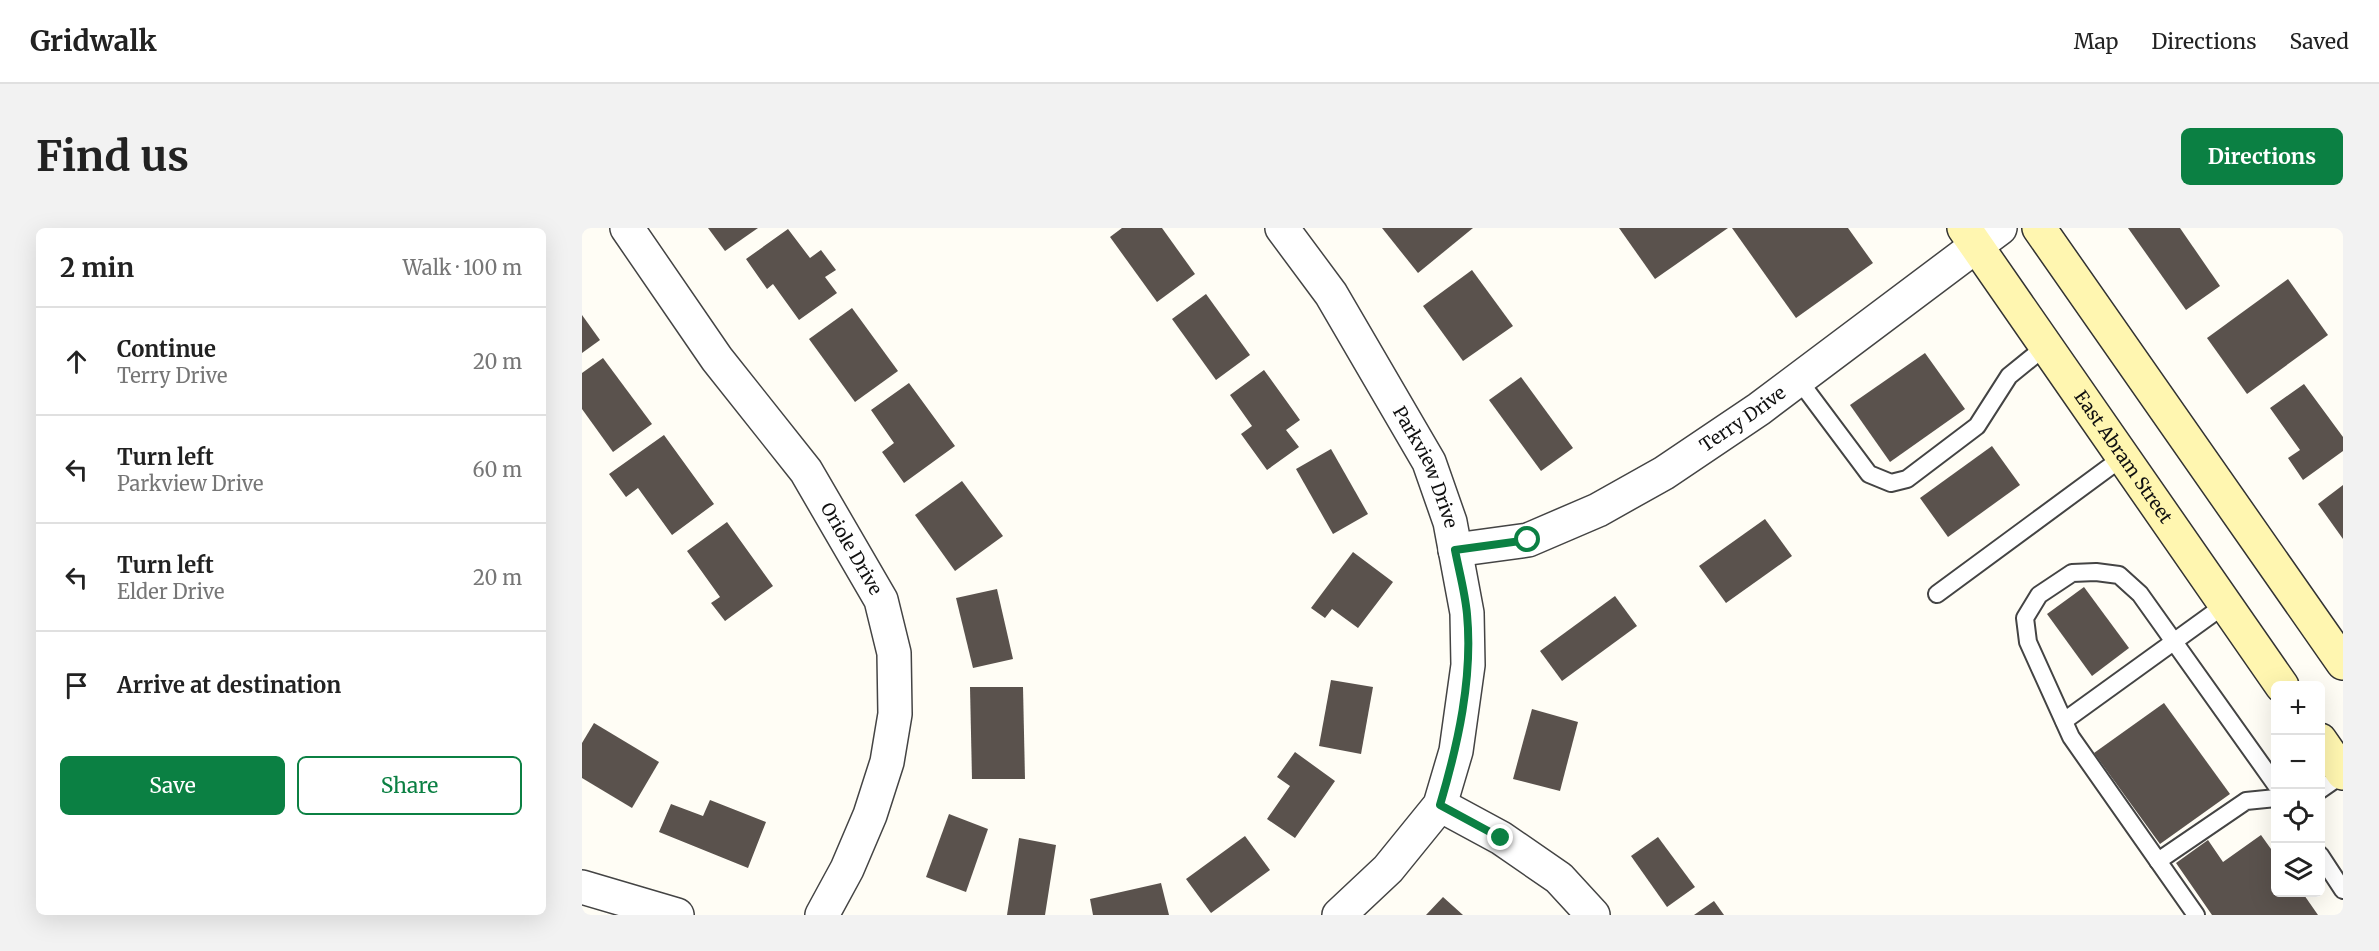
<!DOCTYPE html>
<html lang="en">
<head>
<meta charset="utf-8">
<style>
	:root { --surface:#fff; --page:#f2f2f2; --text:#222; --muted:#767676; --line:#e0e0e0; --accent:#0b8043 }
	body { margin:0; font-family:Merriweather,serif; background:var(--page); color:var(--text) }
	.controls { position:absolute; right:18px; bottom:18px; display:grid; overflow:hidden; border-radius:9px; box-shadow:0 6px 24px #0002 }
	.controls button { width:54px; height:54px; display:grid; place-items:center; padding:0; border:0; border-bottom:2px solid var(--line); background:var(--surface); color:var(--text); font:30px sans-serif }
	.stop { position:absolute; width:18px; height:18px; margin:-14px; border:4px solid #0b8043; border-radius:50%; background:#fff }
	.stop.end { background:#0b8043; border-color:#fff; box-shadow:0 2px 6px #0008 }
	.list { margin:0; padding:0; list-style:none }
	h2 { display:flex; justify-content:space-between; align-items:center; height:78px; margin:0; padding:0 24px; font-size:26px }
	h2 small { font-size:20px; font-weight:400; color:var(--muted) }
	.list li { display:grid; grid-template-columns:39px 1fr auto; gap:18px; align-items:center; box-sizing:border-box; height:108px; padding:0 24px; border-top:2px solid var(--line) }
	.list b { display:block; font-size:22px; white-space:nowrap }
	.list p { margin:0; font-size:20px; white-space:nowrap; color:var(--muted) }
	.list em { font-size:20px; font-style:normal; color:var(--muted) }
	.actions { display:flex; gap:12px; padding:18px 24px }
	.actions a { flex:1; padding:14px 0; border:2px solid var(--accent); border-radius:9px; text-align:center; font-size:21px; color:var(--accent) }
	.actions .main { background:var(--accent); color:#fff }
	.icon { flex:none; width:33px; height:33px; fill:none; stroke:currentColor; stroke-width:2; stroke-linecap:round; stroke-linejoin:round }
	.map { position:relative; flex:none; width:1761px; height:687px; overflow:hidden; border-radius:9px }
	header { display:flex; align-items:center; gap:36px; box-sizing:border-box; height:84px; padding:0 30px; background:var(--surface); border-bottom:2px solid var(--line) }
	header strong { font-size:28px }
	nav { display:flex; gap:33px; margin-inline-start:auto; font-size:21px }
	.intro { display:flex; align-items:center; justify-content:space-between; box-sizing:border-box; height:144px; padding:0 36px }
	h1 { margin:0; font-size:42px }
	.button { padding:15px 27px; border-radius:9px; background:var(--accent); color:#fff; font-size:21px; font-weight:700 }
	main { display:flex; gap:36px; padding:0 36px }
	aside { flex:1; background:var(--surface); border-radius:9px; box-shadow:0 6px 24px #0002 }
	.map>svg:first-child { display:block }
</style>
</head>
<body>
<header>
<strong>Gridwalk</strong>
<nav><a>Map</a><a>Directions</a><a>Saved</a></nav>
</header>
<div class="intro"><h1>Find us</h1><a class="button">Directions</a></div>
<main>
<aside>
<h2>2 min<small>Walk · 100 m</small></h2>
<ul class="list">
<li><svg class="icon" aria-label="ahead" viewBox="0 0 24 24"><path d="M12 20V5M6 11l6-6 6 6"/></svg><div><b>Continue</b><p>Terry Drive</p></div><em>20 m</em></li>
<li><svg class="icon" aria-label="left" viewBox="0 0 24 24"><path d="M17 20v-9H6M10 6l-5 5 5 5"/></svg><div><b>Turn left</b><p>Parkview Drive</p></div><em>60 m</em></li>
<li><svg class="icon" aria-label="left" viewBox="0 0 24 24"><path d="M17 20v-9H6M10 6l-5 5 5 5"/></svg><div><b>Turn left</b><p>Elder Drive</p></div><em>20 m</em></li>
<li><svg class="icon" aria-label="arrive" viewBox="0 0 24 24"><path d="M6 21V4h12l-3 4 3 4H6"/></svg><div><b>Arrive at destination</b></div></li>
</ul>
<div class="actions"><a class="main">Save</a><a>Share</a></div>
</aside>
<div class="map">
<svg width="1761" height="687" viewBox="0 0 1761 687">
	<rect width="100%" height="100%" fill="#fffdf5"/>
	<g fill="#5a524d">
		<path d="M126 0H176L143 23Z"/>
		<path d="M540 0H580L613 46 575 74 528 9Z"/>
		<path d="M800 0H891L836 45Z"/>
		<path d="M1037 0H1146L1073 51Z"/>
		<path d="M1150 0H1266L1291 35 1214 90Z"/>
		<path d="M1546 0H1598L1638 58 1604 82Z"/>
		<path d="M206 1 228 30 239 22 254 42 243 49 255 65 217 92 191 56 185 61 164 31Z"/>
		<path d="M890 42 931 98 881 133 841 78Z"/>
		<path d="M1706 51 1746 107 1665 166 1625 110Z"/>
		<path d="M624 66 668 127 634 152 590 91Z"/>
		<path d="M270 80 316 143 273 174 227 111Z"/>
		<path d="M0 87 18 112 0 125Z"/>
		<path d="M1343 125 1383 181 1308 234 1268 177Z"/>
		<path d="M21 130 70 196 31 224 0 181V145Z"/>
		<path d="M682 142 718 192 704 202 717 219 685 242 659 206 670 198 648 167Z"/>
		<path d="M939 149 991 220 959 243 907 172Z"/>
		<path d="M327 155 373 218 322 255 300 224 312 215 289 182Z"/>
		<path d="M1722 156 1761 209V223L1721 252 1706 230 1718 222 1688 180Z"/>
		<path d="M82 207 132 276 90 307 56 260 44 269 27 246Z"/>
		<path d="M1410 218 1438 257 1366 309 1338 270Z"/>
		<path d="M749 221 786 286 751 306 714 241Z"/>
		<path d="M380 253 421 308 373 343 333 287Z"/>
		<path d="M1761 257V311L1736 276Z"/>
		<path d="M1183 291 1210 328 1144 375 1117 338Z"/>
		<path d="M145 294 191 358 143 393 129 375 138 369 105 323Z"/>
		<path d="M771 324 811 354 776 400 750 381 743 390 729 380Z"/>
		<path d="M1502 359 1547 420 1510 448 1465 386Z"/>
		<path d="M415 361 431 431 391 440 374 370Z"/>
		<path d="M1033 368 1055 398 980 453 958 423Z"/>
		<path d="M749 452 791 459 779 526 737 518Z"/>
		<path d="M388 459H441L443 551H390Z"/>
		<path d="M1582 475 1648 566 1578 616 1512 525Z"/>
		<path d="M950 481 996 494 978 563 931 551Z"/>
		<path d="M12 495 77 534 50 580 0 550V515Z"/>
		<path d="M713 524 753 553 713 610 685 591 708 558 695 549Z"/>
		<path d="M128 572 184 594 166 640 77 604 89 576 121 588Z"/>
		<path d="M367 586 406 601 384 664 344 649Z"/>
		<path d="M1679 607 1694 628V664H1720L1736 687H1630L1594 635 1626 612 1641 634Z"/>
		<path d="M663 608 688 642 629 685 604 651Z"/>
		<path d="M1076 609 1113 659 1085 679 1049 628Z"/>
		<path d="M437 610 474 617 463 687H425Z"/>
		<path d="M579 655 587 687H511L508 671Z"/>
		<path d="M861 669 881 687H844Z"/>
		<path d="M1132 673 1142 687H1112Z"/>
	</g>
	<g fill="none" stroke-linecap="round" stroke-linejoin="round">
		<defs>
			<g id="lane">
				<path d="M1216 151 1287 246 1309 255 1325 251 1395 198 1427 148 1464 118"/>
				<path d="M1355 366 1541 229"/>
				<path d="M1482 493 1644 376"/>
				<path d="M1738 562 1761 546"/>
				<path d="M1738 627 1761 662"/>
				<path d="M1576 633 1664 573 1694 570"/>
				<path d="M1614 687 1489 509 1446 414 1443 390 1457 367 1490 345 1514 344 1537 347 1558 366 1694 557"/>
			</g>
			<g id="street">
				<path id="s1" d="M45 0 135 131 224 243 299 372 312 425 313 486 305 534 288 587 265 641 240 687"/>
				<path id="s2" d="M700 0 749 66 847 234 868 294 885 385 886 437 874 523 858 577 806 641 757 687"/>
				<path id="s3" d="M873 322 946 312 1016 282 1082 245 1177 181 1418 0"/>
				<path d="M858 577 919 610 977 650 1011 687"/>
				<path d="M0 659 95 687"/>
			</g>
			<g id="secondary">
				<path id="s4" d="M1382 0 1700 458"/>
				<path d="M1457 0 1761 435"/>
				<path d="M1738 512 1761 545"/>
			</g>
		</defs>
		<use href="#lane" stroke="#444" stroke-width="20"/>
		<use href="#street" stroke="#444" stroke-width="36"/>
		<use href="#secondary" stroke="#333" stroke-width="36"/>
		<use href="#lane" stroke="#fff" stroke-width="16"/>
		<use href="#street" stroke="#fff" stroke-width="33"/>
		<use href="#secondary" stroke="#fff6b0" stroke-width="33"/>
	</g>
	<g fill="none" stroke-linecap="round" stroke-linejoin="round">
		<path stroke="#0b8043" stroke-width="8" d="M919 610 858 577C876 516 891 450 885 386 883 364 877 343 873 322L946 312"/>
	</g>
	<g text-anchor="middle" stroke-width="6" stroke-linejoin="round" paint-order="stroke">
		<g font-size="18" fill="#111" stroke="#fff">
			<text dy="6" stroke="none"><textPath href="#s3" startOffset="321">Terry Drive</textPath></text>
			<text dy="6" stroke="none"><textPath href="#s4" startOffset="279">East Abram Street</textPath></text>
			<text dy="6" stroke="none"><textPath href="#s2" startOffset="280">Parkview Drive</textPath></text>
			<text dy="6" stroke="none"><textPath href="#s1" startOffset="392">Oriole Drive</textPath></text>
		</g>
	</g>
</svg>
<div class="controls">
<button>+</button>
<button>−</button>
<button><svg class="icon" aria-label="locate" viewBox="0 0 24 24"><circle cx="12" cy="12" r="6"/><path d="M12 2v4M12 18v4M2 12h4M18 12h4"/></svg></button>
<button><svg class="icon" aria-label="layers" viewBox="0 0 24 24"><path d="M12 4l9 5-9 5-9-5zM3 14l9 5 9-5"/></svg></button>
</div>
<div class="stop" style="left:946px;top:312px"></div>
<div class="stop end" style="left:919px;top:610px"></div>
</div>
</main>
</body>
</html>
